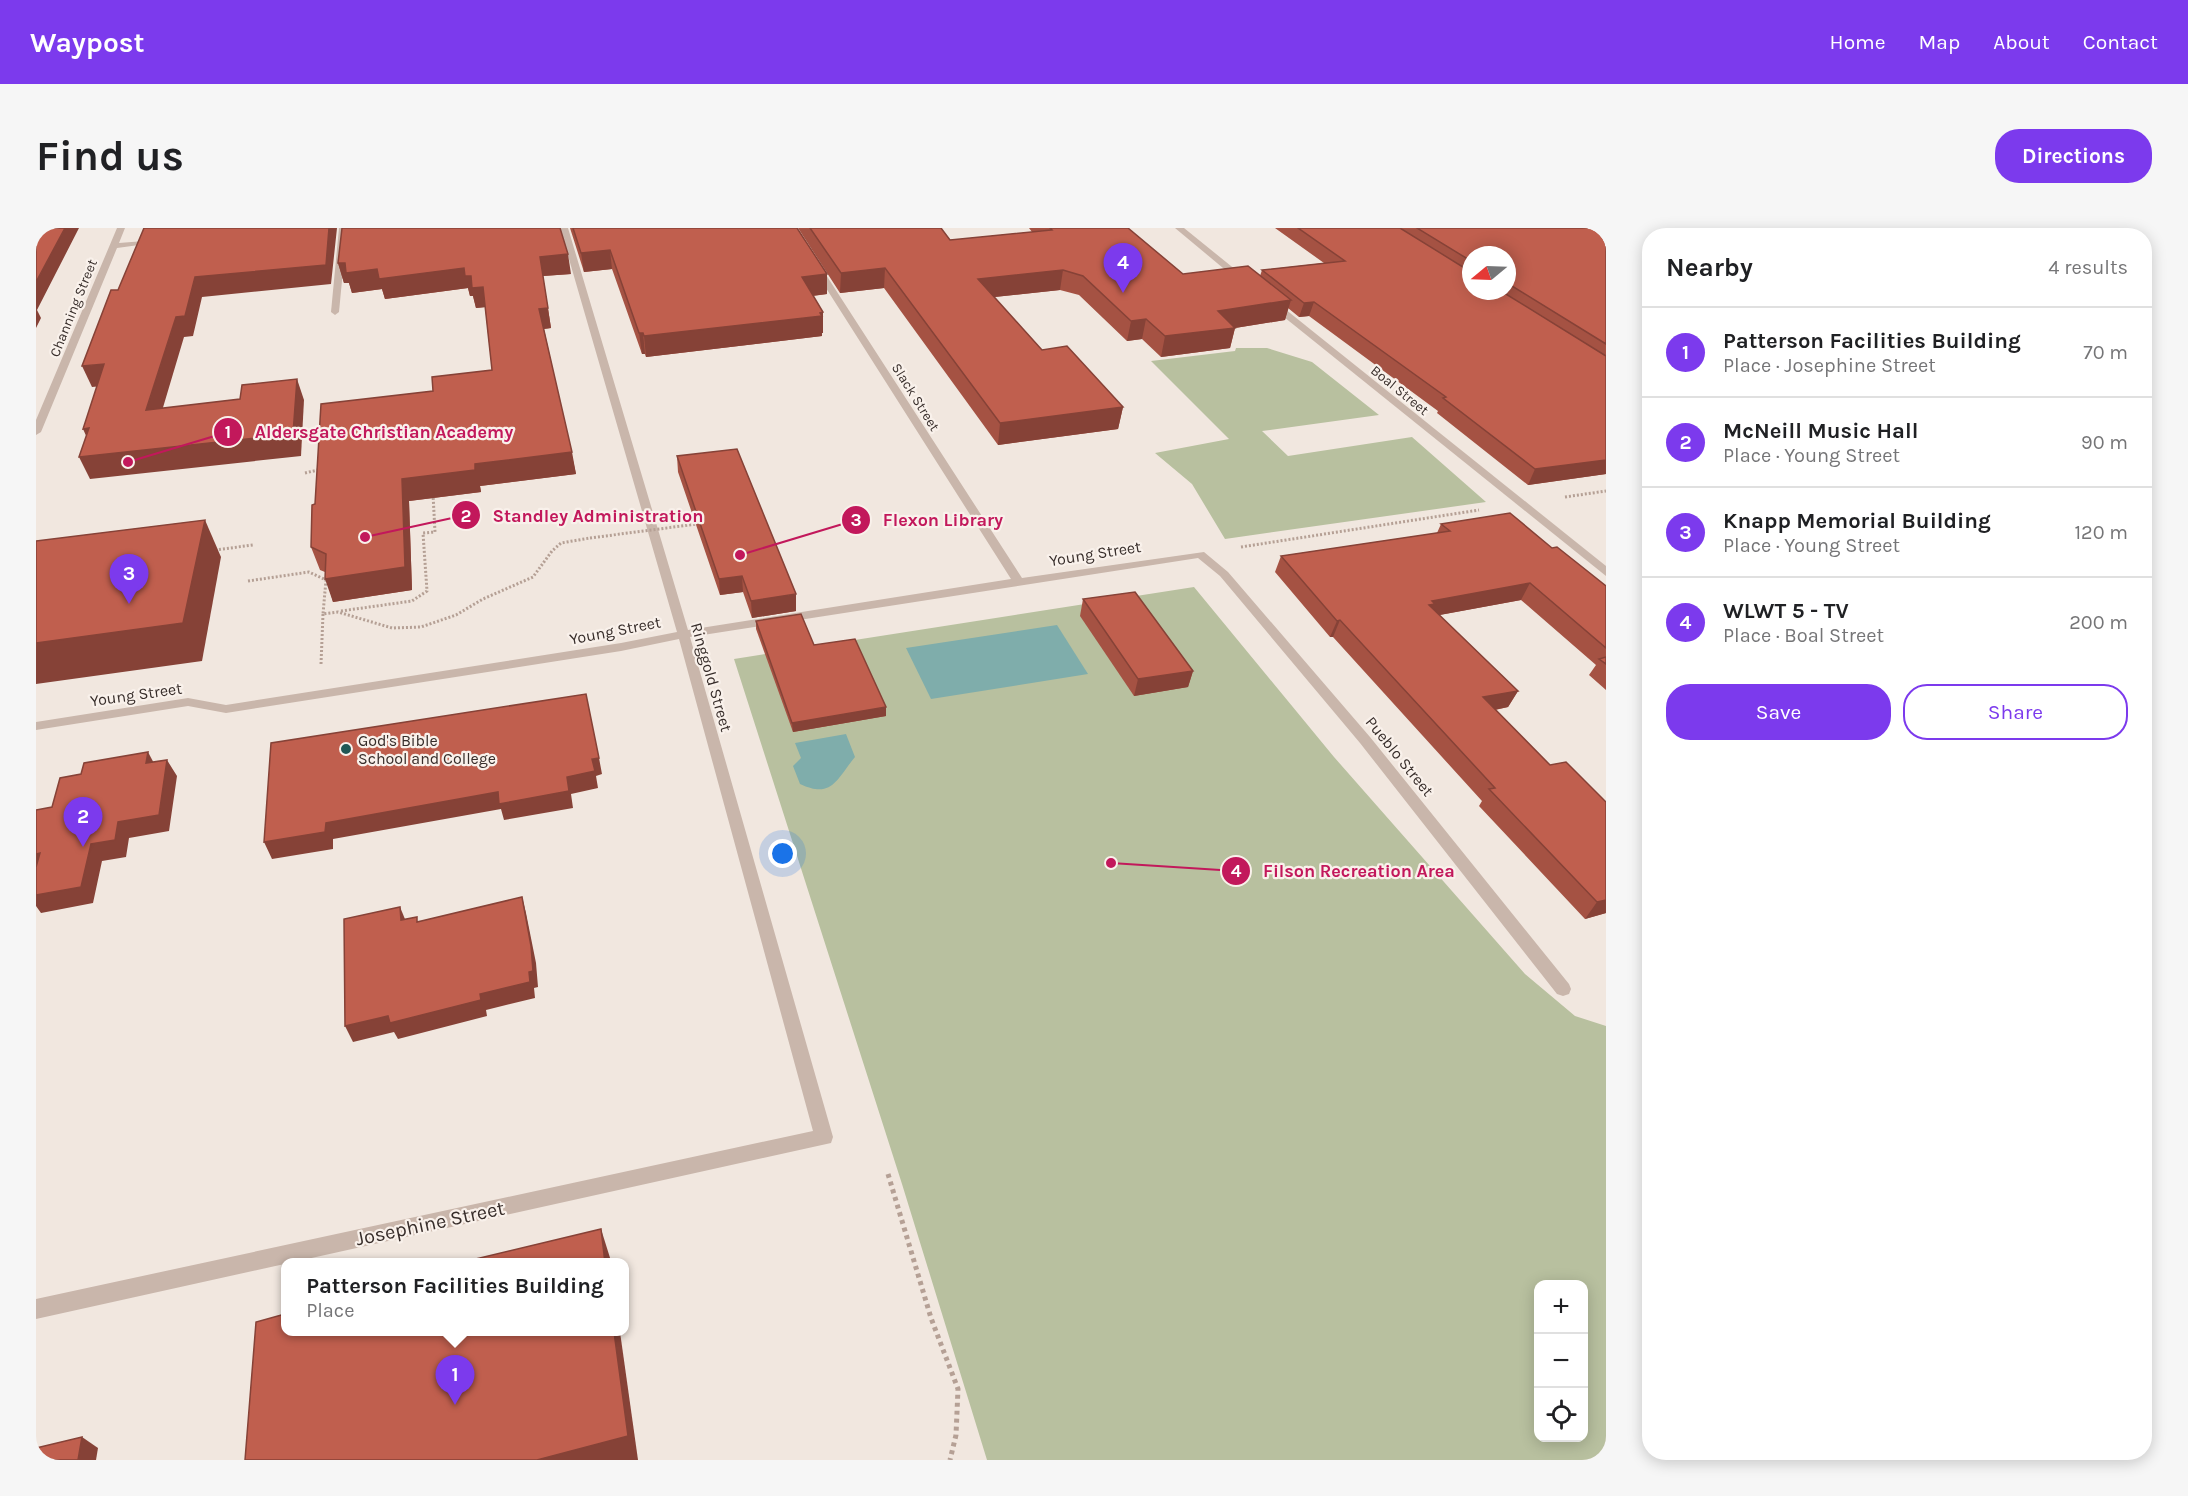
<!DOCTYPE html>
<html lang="en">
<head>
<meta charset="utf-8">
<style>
	:root { --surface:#fff; --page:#f6f6f6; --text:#202124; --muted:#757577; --line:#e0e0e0; --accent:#7c3aed }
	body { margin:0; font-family:Karla,sans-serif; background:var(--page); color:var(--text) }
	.controls { position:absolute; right:18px; bottom:18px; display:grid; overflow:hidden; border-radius:12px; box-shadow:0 3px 15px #0003 }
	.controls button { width:54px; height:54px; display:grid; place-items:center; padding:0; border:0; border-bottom:2px solid var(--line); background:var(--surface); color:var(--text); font:30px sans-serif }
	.compass { position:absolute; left:1426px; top:18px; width:54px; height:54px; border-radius:50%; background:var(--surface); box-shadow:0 3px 15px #0003; rotate:251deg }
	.you { position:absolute; left:747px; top:626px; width:21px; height:21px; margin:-15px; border:4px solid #fff; border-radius:50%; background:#1a73e8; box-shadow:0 0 0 9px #1a73e833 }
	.badge { display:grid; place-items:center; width:39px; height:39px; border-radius:50%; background:var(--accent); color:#fff; font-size:20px; font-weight:700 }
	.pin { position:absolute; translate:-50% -50px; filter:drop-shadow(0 2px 3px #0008) }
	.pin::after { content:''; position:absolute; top:32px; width:21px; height:18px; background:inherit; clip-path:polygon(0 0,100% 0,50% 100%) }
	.popup { position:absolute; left:245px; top:1030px; width:348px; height:78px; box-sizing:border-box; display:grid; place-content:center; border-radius:12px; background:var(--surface); filter:drop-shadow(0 2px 4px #0005); font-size:20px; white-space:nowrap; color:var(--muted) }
	.popup b { font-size:22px; color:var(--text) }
	.popup::after { content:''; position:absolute; left:50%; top:100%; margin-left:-12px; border:12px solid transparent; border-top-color:var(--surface) }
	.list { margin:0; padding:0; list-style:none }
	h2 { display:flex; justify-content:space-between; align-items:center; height:78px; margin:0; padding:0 24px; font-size:26px }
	h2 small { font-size:20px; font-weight:400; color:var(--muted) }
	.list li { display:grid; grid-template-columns:39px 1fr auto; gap:18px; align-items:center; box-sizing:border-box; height:90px; padding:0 24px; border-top:2px solid var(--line) }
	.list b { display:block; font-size:22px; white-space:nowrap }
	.list p { margin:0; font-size:20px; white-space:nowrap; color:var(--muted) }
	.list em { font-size:20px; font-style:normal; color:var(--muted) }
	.actions { display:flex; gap:12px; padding:18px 24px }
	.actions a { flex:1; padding:14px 0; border:2px solid var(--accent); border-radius:24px; text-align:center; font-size:21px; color:var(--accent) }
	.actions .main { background:var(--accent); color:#fff }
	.icon { flex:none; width:33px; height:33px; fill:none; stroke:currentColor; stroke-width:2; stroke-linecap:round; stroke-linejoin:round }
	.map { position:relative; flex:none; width:1570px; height:1232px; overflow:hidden; border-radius:24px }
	header { display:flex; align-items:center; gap:36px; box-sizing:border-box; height:84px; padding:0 30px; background:var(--accent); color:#fff }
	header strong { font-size:28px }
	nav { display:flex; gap:33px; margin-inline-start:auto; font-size:21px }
	.intro { display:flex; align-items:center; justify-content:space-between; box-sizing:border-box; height:144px; padding:0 36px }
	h1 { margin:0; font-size:42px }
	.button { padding:15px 27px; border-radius:24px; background:var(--accent); color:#fff; font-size:21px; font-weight:700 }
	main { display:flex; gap:36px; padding:0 36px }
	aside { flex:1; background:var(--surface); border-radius:24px; box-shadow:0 3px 15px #0003 }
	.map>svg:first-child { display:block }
</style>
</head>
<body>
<header>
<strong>Waypost</strong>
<nav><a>Home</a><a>Map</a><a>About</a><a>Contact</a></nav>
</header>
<div class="intro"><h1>Find us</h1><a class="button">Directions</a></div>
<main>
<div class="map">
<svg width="1570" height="1232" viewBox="0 0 1570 1232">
	<rect width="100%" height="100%" fill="#f1e7df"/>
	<g fill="#b8c09f" fill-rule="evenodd">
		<path d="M1200 120H1231L1276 134 1343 187 1226 203 1252 228 1376 209 1450 274 1189 311 1156 256 1119 225 1193 211 1115 133 1199 123Z"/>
		<path d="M1158 359 1298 529 1489 746 1539 788 1570 798V1232H951L866 956 698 431ZM1502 1056H1548V1210H1502Z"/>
	</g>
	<g fill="#7fadab">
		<path d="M1021 397 1052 446 895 471 870 420Z"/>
		<path d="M810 506 819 529C800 552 796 571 764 556L757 538 765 530 759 515Z"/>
	</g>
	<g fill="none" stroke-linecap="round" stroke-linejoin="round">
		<g stroke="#b5a095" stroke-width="3" stroke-dasharray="2 2" stroke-linecap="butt">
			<path d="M269 245 286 241"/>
			<path d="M1529 269 1570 263"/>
			<path d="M1205 319 1443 282"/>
			<path d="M179 322 217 317"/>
			<path d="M212 353 273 344 290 352 287 386 302 384 356 400 385 399 420 387 447 371 497 349 516 323 525 315 554 310"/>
			<path d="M305 383 376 373 391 363 387 305 399 304 397 266"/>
			<path d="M285 436 287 386"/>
		</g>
		<path stroke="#b5a095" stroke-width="5" stroke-dasharray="4 4" stroke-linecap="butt" d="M852 946 895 1090 922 1161 920 1207 914 1232"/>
		<g fill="#c9b6ab" fill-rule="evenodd">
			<path d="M81 0H89L83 15 121 12 125 14 81 20 5 204 0 207V192Z"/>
			<path d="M303 0H311L303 84 299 87 295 84Z"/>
			<path d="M524 0H532L652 402 975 351 776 38 783 36 986 350 1168 324 1192 344 1334 509 1533 756 1535 761 1533 766 1527 768 1521 766 1324 515 1184 348 1162 330 654 409 797 909 795 915 0 1091V1071L777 903 643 411 585 423 190 485 152 478 0 502V494L152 470 190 477 585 415 641 404Z"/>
			<path d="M1139 0H1148L1211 51V55H1205Z"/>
			<path d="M1233 73H1239L1570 338V348L1233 77Z"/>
		</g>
		<path stroke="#b5a095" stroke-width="3" stroke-dasharray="2 2" stroke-linecap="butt" d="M554 310 661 296"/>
	</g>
	<g fill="#a55243" fill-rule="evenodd">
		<path d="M534 0H761L791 66 777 68 787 105H786V108L610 129 609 126H606L576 41 548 44Z"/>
		<path d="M762 0H905L914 12 996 4 993 0H1092L1147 46 1224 48 1226 42 1288 35 1239 0H1570V246L1492 257 1401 185 1402 183 1273 88 1263 89 1252 80 1249 92 1199 100 1194 120 1125 129 1106 111 1091 113 1043 67 1024 62 958 69 1006 122 1087 179 1082 201 962 217 848 60 804 65ZM1435 27H1471V63H1435Z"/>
		<path d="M302 35 535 46 507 48 515 100 508 101 540 246 444 258 445 264 373 273 376 362 297 374 289 344 284 342 275 319 279 276 397 163 456 142 449 79 440 80 437 68H434L432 60 349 71 346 61 316 65 313 55H308Z"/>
		<path d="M641 228 760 383 716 390 707 364 684 367 642 244Z"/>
		<path d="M1405 296 1516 320 1570 358V462L1553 447 1560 437 1485 372 1403 387 1482 463 1472 479 1459 482 1514 537 1570 574V685L1549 691 1443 578 1446 573 1297 409H1294L1239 344 1245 328 1401 305Z"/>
		<path d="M1047 371 1157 443 1152 459 1098 468 1044 388Z"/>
		<path d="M720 393 778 417 850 488 757 504 720 401Z"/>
	</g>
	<g fill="#864237">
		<path d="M29 0H43L1 82 5 90 0 100V54Z"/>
		<path d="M293 0H301L295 56 166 69 157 108 148 109 120 203 110 182 140 89 159 49Z"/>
		<path d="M574 22 576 41 548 44 545 25Z"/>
		<path d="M532 26 535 46 507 48 515 100 507 101 503 81 504 29Z"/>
		<path d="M302 35H309L341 41 428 40 435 48 447 59 451 79 440 80 437 68H434L432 60 349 71 346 61 316 65 313 55H308Z"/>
		<path d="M849 40 848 60 804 65 805 45Z"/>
		<path d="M1027 42 1024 62 940 71 942 51Z"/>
		<path d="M791 46V66L766 69V49Z"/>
		<path d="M1255 72 1249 92 1199 100 1194 120 1125 129 1129 108 1182 83Z"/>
		<path d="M1278 74 1273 88 1263 89 1268 75Z"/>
		<path d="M787 84V105H786V108L610 129 608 108Z"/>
		<path d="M1110 91 1106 111 1091 113 1095 93Z"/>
		<path d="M603 105H607L609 126H606Z"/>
		<path d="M68 136 78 157 56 159 46 138Z"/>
		<path d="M261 151 268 172 265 228 54 251 43 229Z"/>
		<path d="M1087 179 1082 201 962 217 964 195Z"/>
		<path d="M53 200 57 223 47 201Z"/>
		<path d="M536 224 540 246 444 258 445 264 373 273 376 362 297 374 289 351 366 251 439 236Z"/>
		<path d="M1570 232V246L1492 257 1499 241Z"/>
		<path d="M169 292 185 329 166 433 0 456V415Z"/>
		<path d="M706 348 707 364 684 367 683 351Z"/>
		<path d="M1494 355 1485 372 1393 389V377L1396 373Z"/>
		<path d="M760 366V383L716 390 715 373Z"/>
		<path d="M1304 392 1297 409H1294L1301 393Z"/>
		<path d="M1157 443 1152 459 1098 468 1102 451Z"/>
		<path d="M1482 463 1472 479 1438 486 1447 469Z"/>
		<path d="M850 479V488L757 504 756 495Z"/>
		<path d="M112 524 121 541 110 535Z"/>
		<path d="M563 530 566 546 560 548 562 560 535 566 537 580 468 592 465 581 297 611V621L236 631 228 614 290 595 531 549 556 531Z"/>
		<path d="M131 532 141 548 133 603 93 610 90 629 66 633 57 675 5 685 0 678V667L55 616 82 594Z"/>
		<path d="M4 625 0 645V626Z"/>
		<path d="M486 669 490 685 500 735 502 759 498 760 499 770 450 782 451 788 362 811 358 804 317 814 309 798 444 766Z"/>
		<path d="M1570 672V685L1549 691 1561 674Z"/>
		<path d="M364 679 371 696 365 692Z"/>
		<path d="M565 1001 575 1033V1035H569Z"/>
		<path d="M578 1104H584L602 1232H501Z"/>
		<path d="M46 1209 62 1220 60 1232H42Z"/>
	</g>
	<g fill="#c05f4e" stroke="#864237" stroke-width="1.5">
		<path d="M0 0H29L0 54Z"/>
		<path d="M108 0H293L290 37 159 49 149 88 140 89 110 182 204 171 206 157 261 151 257 206 43 229 53 200 47 201 68 136 46 138 75 62H82Z"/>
		<path d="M306 0H524L532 26 504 29 512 80 503 81 536 224 439 236V242L366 251 369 339 289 351 290 326 275 319 276 277 279 276 285 176 397 163 396 149 456 142 447 59 436 60 435 48H429L428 40 343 51 341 41 310 45 309 35H302Z"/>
		<path d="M537 0H761L791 46 766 49 787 84 784 85 786 88 608 108 607 105H603L574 22 545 25Z"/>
		<path d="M774 0H905L914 12 1016 2 1014 0H1092L1147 46 1212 38 1255 72 1182 83 1199 100 1129 108 1110 91 1095 93 1047 48 1027 42 942 51 1006 122 1031 118 1087 179 964 195 849 40 805 45Z"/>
		<path d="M1262 0H1364L1435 44V63H1465L1570 128V232L1499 241 1407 170 1410 169 1278 74 1268 75 1226 42 1309 33Z"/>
		<path d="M1381 0H1570V116L1471 55V27H1435V33Z"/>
		<path d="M701 221 760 366 715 373 706 348 683 351 641 228Z"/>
		<path d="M1474 285 1516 320 1521 319 1570 358V420L1494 355 1396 373 1399 376 1393 377 1482 463 1447 469 1514 537 1530 534 1570 574V672L1561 674 1453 561 1459 560 1304 392 1301 393 1245 328 1414 303 1405 296Z"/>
		<path d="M169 292 147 395 0 415V313Z"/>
		<path d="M1099 364 1157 443 1102 451 1047 371Z"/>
		<path d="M765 386 778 417 819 411 850 479 756 495 720 393Z"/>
		<path d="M1570 429V436L1563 431Z"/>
		<path d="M550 466 563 530 556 531 559 543 531 549 533 563 463 576 462 564 290 595 289 604 228 614 235 515Z"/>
		<path d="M112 524 110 535 131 532 123 587 82 594 79 612 55 616 45 659 0 667V639L4 625 0 626V582L16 579 24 550 45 546 48 535Z"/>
		<path d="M486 669 495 718 497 743 493 744 494 754 444 766 445 772 354 795 352 788 309 798 308 691 364 679 365 692 381 689V694Z"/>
		<path d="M565 1001 569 1035H423Z"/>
		<path d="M249 1086V1104H578L592 1208 501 1232H209L220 1094Z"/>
		<path d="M46 1209 42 1232H0V1220Z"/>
	</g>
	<circle fill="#215755" stroke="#f9f1eb" stroke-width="2" cx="310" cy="521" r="6"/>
	<g text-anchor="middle" stroke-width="4.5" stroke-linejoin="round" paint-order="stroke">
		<g font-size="14" fill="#372d2a" stroke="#f9f1eb">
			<text transform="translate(37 80) rotate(-68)" y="5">Channing Street</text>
			<text transform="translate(1364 162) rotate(39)" y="5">Boal Street</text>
			<text transform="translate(880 169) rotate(58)" y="5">Slack Street</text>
		</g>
		<g font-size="16" fill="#372d2a" stroke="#f9f1eb">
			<text transform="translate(1059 325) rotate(-9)" y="6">Young Street</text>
			<text transform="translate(579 402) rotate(-11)" y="6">Young Street</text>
			<text transform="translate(676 449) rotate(74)" y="6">Ringgold Street</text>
			<text transform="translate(100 466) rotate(-8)" y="6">Young Street</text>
			<text transform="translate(1364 528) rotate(51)" y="6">Pueblo Street</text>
		</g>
		<g font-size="16" fill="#372d2a" stroke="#f9f1eb" text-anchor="start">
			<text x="322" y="518">God's Bible<tspan x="322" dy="18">School and College</tspan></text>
		</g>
		<g font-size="20" fill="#372d2a" stroke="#f9f1eb">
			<text transform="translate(394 995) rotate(-12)" y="7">Josephine Street</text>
		</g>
	</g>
	<path fill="none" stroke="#c2185b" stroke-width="2" d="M92 234L192 204M329 309L430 287M704 327L820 292M1075 635L1200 643"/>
	<g fill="#c2185b" stroke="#f9f1eb" stroke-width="2">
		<circle cx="92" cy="234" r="6"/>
		<circle cx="329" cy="309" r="6"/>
		<circle cx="704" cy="327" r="6"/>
		<circle cx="1075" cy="635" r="6"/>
		<circle cx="192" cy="204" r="15"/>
		<circle cx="430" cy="287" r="15"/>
		<circle cx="820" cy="292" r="15"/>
		<circle cx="1200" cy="643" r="15"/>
	</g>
	<g font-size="18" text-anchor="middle" font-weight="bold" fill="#fff">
		<text x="192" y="210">1</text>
		<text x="430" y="294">2</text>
		<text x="820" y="298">3</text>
		<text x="1200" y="649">4</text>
	</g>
	<g font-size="18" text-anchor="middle" font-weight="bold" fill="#c2185b" stroke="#f9f1eb" stroke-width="4.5" stroke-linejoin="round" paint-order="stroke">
		<text x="348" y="210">Aldersgate Christian Academy</text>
		<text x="562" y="294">Standley Administration</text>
		<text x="907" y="298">Flexon Library</text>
		<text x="1323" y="649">Filson Recreation Area</text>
	</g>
</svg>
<div class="controls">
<button>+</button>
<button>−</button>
<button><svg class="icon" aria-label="locate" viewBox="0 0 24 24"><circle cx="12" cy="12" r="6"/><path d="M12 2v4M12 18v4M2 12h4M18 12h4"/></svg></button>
</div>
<svg class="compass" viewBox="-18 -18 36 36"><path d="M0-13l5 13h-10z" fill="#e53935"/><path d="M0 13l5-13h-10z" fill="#757577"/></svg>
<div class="you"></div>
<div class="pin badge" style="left:419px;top:1177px">1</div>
<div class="popup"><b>Patterson Facilities Building</b>Place</div>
<div class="pin badge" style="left:47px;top:619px">2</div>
<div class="pin badge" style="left:93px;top:376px">3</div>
<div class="pin badge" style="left:1087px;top:65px">4</div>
</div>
<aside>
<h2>Nearby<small>4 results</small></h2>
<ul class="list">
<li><span class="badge">1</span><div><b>Patterson Facilities Building</b><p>Place · Josephine Street</p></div><em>70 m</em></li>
<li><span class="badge">2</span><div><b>McNeill Music Hall</b><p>Place · Young Street</p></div><em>90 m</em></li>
<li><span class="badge">3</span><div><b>Knapp Memorial Building</b><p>Place · Young Street</p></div><em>120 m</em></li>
<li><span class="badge">4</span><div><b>WLWT 5 - TV</b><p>Place · Boal Street</p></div><em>200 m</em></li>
</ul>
<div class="actions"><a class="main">Save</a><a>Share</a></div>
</aside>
</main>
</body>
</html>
